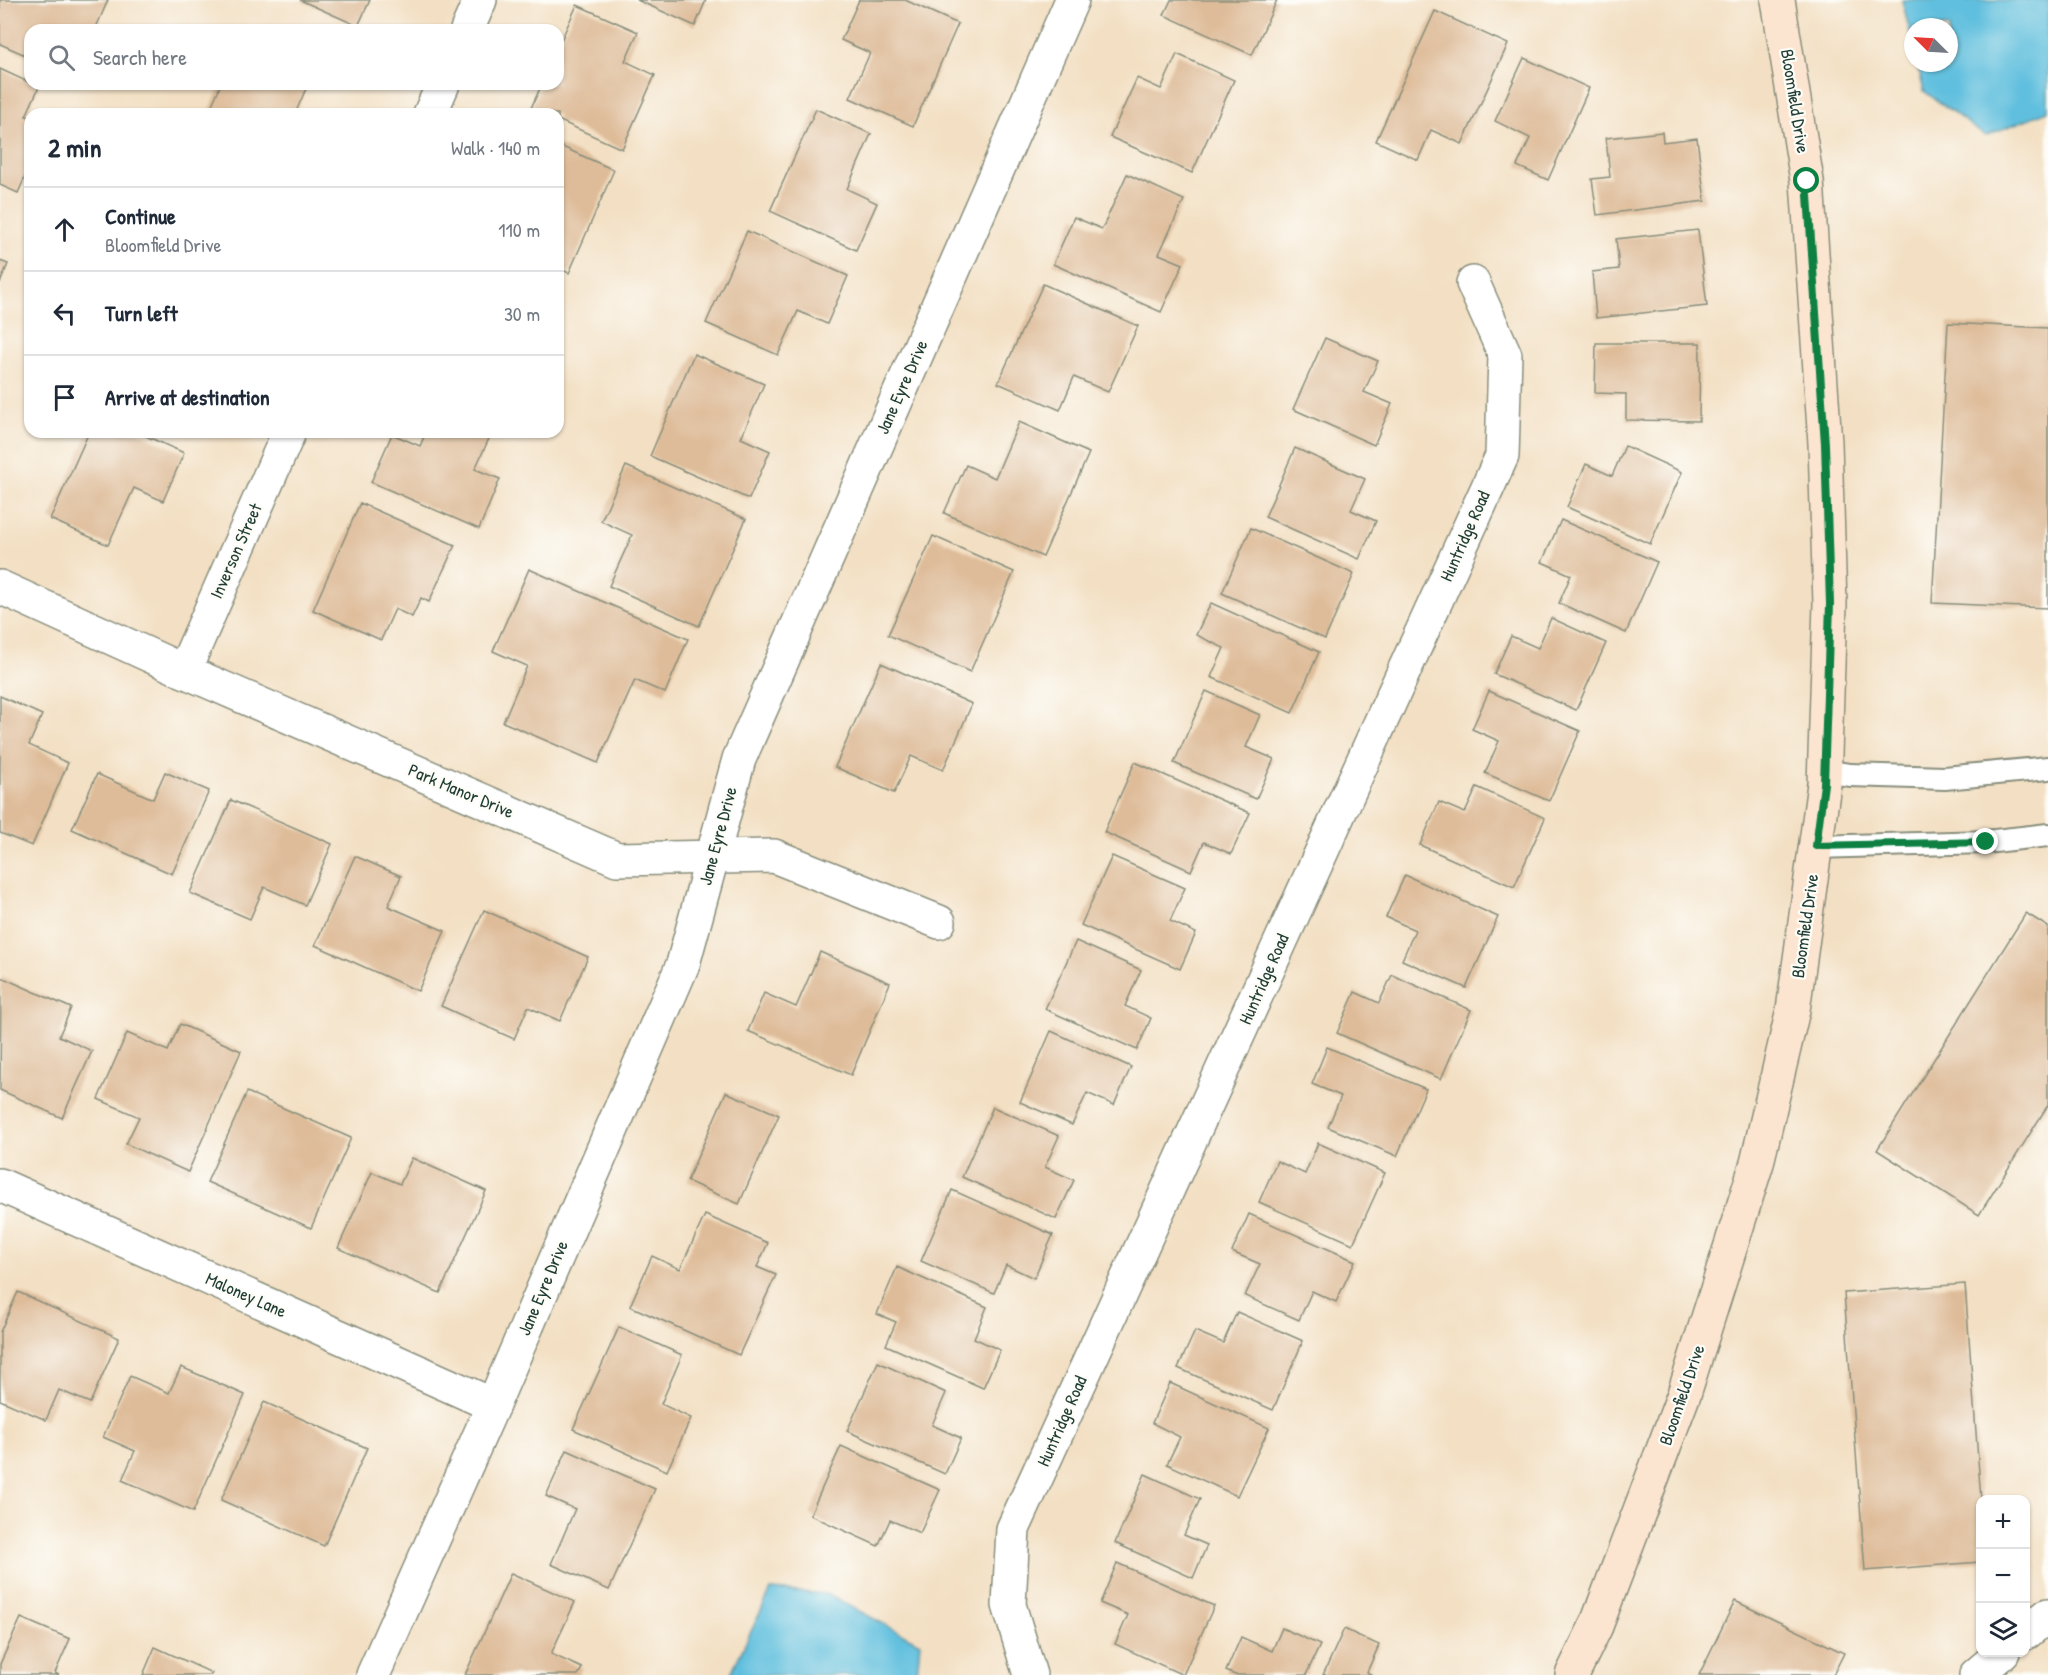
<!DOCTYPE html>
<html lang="en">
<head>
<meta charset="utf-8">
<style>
	:root { --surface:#fff; --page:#f6f6f7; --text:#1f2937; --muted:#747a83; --line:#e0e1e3 }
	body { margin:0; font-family:"Patrick Hand",sans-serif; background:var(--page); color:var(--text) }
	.controls { position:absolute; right:18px; bottom:18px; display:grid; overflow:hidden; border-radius:12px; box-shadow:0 2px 4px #0004 }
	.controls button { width:54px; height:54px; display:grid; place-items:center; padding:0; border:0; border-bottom:2px solid var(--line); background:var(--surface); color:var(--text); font:30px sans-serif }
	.compass { position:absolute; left:1904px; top:18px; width:54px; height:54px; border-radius:50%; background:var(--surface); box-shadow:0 2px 4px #0004; rotate:294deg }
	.stop { position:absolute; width:18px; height:18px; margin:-14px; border:4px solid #0b8043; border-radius:50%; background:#fff }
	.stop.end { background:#0b8043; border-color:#fff; box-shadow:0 2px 6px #0008 }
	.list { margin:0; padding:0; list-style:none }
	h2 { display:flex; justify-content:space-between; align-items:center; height:78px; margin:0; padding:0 24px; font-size:26px }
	h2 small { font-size:20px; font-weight:400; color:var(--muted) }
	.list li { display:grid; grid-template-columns:39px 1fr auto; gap:18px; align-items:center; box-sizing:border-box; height:84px; padding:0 24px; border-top:2px solid var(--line) }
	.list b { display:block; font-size:22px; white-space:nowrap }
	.list p { margin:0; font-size:20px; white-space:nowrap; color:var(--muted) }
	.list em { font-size:20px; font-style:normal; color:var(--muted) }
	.icon { flex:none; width:33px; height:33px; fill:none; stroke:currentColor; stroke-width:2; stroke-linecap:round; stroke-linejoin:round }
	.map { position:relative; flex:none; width:2048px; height:1675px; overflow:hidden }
	.search { position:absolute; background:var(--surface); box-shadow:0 2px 4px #0004; left:24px; top:24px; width:540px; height:66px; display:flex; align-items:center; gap:15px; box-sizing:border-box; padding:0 21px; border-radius:18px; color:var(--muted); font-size:22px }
	.panel { position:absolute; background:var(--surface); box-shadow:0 2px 4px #0004; left:24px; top:108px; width:540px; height:330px; border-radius:18px }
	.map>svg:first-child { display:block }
</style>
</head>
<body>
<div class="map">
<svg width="2048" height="1675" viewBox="0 0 2048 1675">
	<rect width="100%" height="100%" fill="#fdfcf7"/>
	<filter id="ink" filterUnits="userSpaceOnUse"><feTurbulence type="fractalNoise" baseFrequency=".0167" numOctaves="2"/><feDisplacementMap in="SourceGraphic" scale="12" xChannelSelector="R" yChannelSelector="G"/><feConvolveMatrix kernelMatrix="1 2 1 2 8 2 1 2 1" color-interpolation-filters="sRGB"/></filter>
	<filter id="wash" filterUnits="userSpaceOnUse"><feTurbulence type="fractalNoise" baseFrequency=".008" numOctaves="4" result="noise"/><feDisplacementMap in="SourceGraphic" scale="24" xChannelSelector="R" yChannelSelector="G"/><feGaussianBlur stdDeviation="1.35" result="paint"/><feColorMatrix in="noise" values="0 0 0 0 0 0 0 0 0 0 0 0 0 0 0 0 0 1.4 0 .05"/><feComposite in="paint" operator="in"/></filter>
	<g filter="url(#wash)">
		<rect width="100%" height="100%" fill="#f3e0c4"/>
		<g fill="#60bfde" stroke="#407e89" stroke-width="1.5">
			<path d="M1902 0H2048V111L1985 136 1924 91 1917 63H1949V27H1913V46Z"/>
			<path d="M771 1590 827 1594 920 1643 917 1675H730Z"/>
		</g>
		<g id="blocks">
			<g fill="#debc99">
				<path d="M0 0H108L95 30H30V57L0 44Z"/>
				<path d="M300 0H370L358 26Z"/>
				<path d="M637 0H706L695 26Z"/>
				<path d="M859 0H905L958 24 913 126 850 98 870 53 841 40Z"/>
				<path d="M1171 0H1277L1252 55 1164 15Z"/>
				<path d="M577 5 638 32 625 61 655 75 622 149 558 120V114H544L531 108 542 84H558V47Z"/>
				<path d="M1435 11 1508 44 1462 144 1431 130 1418 160 1376 141Z"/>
				<path d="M1177 54 1234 80 1192 173 1110 137 1137 78 1161 89Z"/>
				<path d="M1524 58 1589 88 1548 180 1517 166 1530 138 1495 121Z"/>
				<path d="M0 69 39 87 26 116 30 117V166L18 193 0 185Z"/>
				<path d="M221 84H308L295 114H208Z"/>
				<path d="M816 109 871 134 847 189 877 203 856 250 770 211Z"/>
				<path d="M1662 132 1663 142 1697 138 1705 201 1597 215 1592 179 1610 177 1606 138Z"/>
				<path d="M558 145 614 170 569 273 558 268Z"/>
				<path d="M1127 174 1184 200 1159 254 1183 264 1161 312 1053 264 1074 217 1102 229Z"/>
				<path d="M1698 230 1707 306 1596 318 1592 272 1619 269 1616 239Z"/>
				<path d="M747 231 848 276 827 324 798 311 778 355 706 323Z"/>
				<path d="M0 261 8 264 0 283Z"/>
				<path d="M1043 284 1138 326 1108 392 1074 377 1060 410 998 383Z"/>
				<path d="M1948 323 2048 328V608L1932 603Z"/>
				<path d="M1325 338 1378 361 1364 392 1392 404 1374 445 1293 409Z"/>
				<path d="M1596 343H1700L1699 421 1626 420V394L1595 393Z"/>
				<path d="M694 354 764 384 741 438 770 451 749 499 650 456Z"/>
				<path d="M1019 422 1089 453 1043 557 944 513 966 465 995 478Z"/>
				<path d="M89 432H137L184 453 163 501 134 488 108 545 50 519Z"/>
				<path d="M426 432H492L475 469 500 479 479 529 371 482 392 434 420 446Z"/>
				<path d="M1625 446 1682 472 1650 544 1567 507 1586 464 1612 476Z"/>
				<path d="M1295 448 1365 479 1351 510 1376 521 1359 559 1265 517Z"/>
				<path d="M626 466 746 519 699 626 609 586 632 535 601 521Z"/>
				<path d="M360 503 455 545 429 602 421 598 412 617 395 609 381 640 313 610Z"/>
				<path d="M1561 520 1657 562 1626 633 1559 603 1571 575 1542 562Z"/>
				<path d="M1251 528 1354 574 1325 639 1222 593Z"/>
				<path d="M933 536 1014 572 970 672 888 635Z"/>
				<path d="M529 569 688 639 665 693 635 680 598 763 503 722 527 666 493 651Z"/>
				<path d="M1211 603 1319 652 1292 713 1211 677 1224 648 1196 635Z"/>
				<path d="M1551 618 1606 643 1576 710 1494 674 1511 636 1538 648Z"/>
				<path d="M881 663 972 704 943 770 911 756 894 793 835 767Z"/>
				<path d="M1206 691 1260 715 1246 747 1274 759 1256 799 1174 763Z"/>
				<path d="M1489 691 1580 731 1549 801 1485 773 1499 741 1472 729Z"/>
				<path d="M0 696 42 715 29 745 68 763 32 846 0 833Z"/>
				<path d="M1135 762 1250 813 1231 854 1204 842 1191 871 1104 832Z"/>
				<path d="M165 772 209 791 172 874 72 829 97 774 153 799Z"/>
				<path d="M1477 787 1545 818 1514 887 1420 845 1439 802 1465 813Z"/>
				<path d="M231 800 332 844 305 905 264 887 250 919 190 893Z"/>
				<path d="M355 856 401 876 388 906 445 931 418 991 315 945Z"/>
				<path d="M1112 856 1185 888 1170 921 1196 933 1180 969 1081 925Z"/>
				<path d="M1405 875 1498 917 1466 988 1402 960 1415 930 1386 917Z"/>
				<path d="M484 910 588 957 560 1021 528 1007 514 1039 441 1006Z"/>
				<path d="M2026 913 2048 927V1105L1979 1215 1877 1150Z"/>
				<path d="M1076 941 1141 970 1125 1006 1151 1018 1137 1050 1045 1009Z"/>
				<path d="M820 952 890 983 851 1075 748 1031 764 993 796 1007Z"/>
				<path d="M1392 975 1471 1010 1441 1079 1337 1033 1355 992 1379 1003Z"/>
				<path d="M1 977 71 1008 59 1036 92 1051 62 1118 0 1090Z"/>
				<path d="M180 1024 241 1051 188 1172 126 1144 139 1117 98 1099 127 1033 168 1051Z"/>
				<path d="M1051 1031 1131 1067 1114 1105 1087 1093 1072 1125 1020 1102Z"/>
				<path d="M1327 1047 1426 1089 1397 1156 1328 1127 1341 1096 1312 1084Z"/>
				<path d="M247 1092 351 1138 311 1228 207 1182Z"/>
				<path d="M726 1092 779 1115 739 1204 687 1181Z"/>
				<path d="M993 1107 1059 1136 1045 1167 1074 1180 1056 1219 962 1177Z"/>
				<path d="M1318 1143 1385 1173 1353 1244 1259 1202 1277 1161 1305 1174Z"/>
				<path d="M412 1158 486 1191 440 1293 338 1248 372 1172 400 1184Z"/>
				<path d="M952 1190 1053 1235 1034 1278 1006 1265 994 1293 921 1261Z"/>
				<path d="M1249 1214 1355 1261 1336 1302 1312 1291 1299 1320 1245 1296 1260 1264 1232 1252Z"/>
				<path d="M705 1215 768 1243 757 1267 776 1275 739 1355 630 1306 652 1256 680 1269Z"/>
				<path d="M897 1267 987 1307 974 1338 1000 1350 983 1388 886 1345 896 1322 877 1314Z"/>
				<path d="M1965 1284 1981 1500 1980 1562 1865 1571 1844 1293Z"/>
				<path d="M18 1292 119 1338 90 1403 59 1390 46 1420 0 1400V1332Z"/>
				<path d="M1237 1312 1303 1341 1273 1410 1178 1368 1195 1331 1223 1343Z"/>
				<path d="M619 1327 682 1355 661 1404 691 1418 667 1471 573 1429Z"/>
				<path d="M878 1362 946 1393 932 1425 961 1438 945 1474 847 1431Z"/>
				<path d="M181 1367 245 1395 193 1512 122 1480 135 1451 103 1437 130 1376 169 1393Z"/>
				<path d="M1170 1383 1269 1428 1237 1496 1167 1464 1180 1437 1152 1423Z"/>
				<path d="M264 1402 367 1448 324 1546 221 1500Z"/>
				<path d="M841 1446 940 1490 920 1533 890 1520 878 1546 810 1515Z"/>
				<path d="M567 1450 655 1489 609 1590 551 1564 575 1509 546 1496Z"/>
				<path d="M1145 1474 1200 1499 1184 1535 1207 1545 1193 1578 1115 1543Z"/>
				<path d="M1117 1563 1214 1606 1183 1675 1115 1644 1128 1615 1100 1603Z"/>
				<path d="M511 1573 575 1602 551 1654 582 1668 578 1675H465Z"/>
				<path d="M1735 1601 1844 1653 1833 1675H1699Z"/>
				<path d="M21 1618 70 1639 55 1673 59 1675H0V1664Z"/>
				<path d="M1282 1628 1320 1645 1306 1675H1235L1226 1671 1241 1637 1272 1651Z"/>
				<path d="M1344 1629 1379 1645 1367 1672 1372 1675H1323Z"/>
				<path d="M155 1647 212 1673 211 1675H143Z"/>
			</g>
		</g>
	</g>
	<g filter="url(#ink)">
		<use href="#blocks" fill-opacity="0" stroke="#898e7c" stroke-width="1.5"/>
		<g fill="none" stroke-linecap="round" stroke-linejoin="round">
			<defs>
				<g id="lane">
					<path d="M1824 771 1850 775 1945 778 2048 768"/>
					<path d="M1816 847 1986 842 2048 835"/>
				</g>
				<g id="street">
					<path d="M467 30 480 0"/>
					<path d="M430 114 443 84"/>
					<path d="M0 587 184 671 617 859 774 856 939 922"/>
					<path d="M184 671 289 432"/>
					<path d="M0 1185 493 1405"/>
					<path d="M2026 1633 2048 1615"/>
					<path d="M373 1675 493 1405 683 964 739 759 1072 0"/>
					<path d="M1030 1675 1009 1605 1013 1529 1502 456 1505 355 1473 283"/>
					<path d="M1976 1675 2003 1652"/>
				</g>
				<path id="secondary" d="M1572 1675 1596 1626 1684 1394 1757 1163 1793 1010 1824 784 1830 604 1825 443 1807 181 1778 0"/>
			</defs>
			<use href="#lane" stroke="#898e7c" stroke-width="26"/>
			<use href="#street" stroke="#898e7c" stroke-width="36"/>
			<use href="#secondary" stroke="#898e7c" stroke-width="36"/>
			<use href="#lane" stroke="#fff" stroke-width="22"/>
			<use href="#street" stroke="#fff" stroke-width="33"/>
			<use href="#secondary" stroke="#fce5d0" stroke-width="33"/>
		</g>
	</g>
	<g fill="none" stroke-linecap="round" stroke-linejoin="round" filter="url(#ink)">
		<path stroke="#0b8043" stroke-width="8" d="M1807 181 1825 444 1830 604 1824 784 1816 846 1986 842"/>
	</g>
	<g text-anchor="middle" stroke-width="4.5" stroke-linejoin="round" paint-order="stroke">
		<g font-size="18" fill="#1f3d34" stroke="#fdfcf7">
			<text transform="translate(1795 101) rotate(81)" y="6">Bloomfield Drive</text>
			<text transform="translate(902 387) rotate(-66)" y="6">Jane Eyre Drive</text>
			<text transform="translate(1465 536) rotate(-66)" y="6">Huntridge Road</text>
			<text transform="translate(236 551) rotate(-66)" y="6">Inverson Street</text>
			<text transform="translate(461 791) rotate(23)" y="6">Park Manor Drive</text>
			<text transform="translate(718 836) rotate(-75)" y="6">Jane Eyre Drive</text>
			<text transform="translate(1805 926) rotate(-82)" y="6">Bloomfield Drive</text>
			<text transform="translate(1264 979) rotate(-66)" y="6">Huntridge Road</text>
			<text transform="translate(543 1288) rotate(-67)" y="6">Jane Eyre Drive</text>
			<text transform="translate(246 1295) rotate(24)" y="6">Maloney Lane</text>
			<text transform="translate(1682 1395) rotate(-71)" y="6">Bloomfield Drive</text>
			<text transform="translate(1062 1421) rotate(-66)" y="6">Huntridge Road</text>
		</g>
	</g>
</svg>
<div class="controls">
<button>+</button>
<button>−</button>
<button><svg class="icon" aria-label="layers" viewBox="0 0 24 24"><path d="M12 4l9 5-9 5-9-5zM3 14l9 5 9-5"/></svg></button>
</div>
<svg class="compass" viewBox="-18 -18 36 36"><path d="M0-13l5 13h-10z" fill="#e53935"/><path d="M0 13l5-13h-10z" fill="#747a83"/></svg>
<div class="stop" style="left:1807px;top:181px"></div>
<div class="stop end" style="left:1986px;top:842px"></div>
<div class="search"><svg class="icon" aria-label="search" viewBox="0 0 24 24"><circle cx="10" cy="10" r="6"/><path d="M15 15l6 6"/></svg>Search here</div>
<section class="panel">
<h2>2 min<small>Walk · 140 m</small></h2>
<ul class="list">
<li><svg class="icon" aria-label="ahead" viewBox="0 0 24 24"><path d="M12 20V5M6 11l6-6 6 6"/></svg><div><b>Continue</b><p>Bloomfield Drive</p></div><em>110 m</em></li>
<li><svg class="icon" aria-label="left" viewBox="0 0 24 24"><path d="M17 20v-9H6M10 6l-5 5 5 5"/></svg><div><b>Turn left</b></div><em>30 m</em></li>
<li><svg class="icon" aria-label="arrive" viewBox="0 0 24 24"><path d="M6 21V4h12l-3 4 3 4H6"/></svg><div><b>Arrive at destination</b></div></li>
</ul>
</section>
</div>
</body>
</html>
